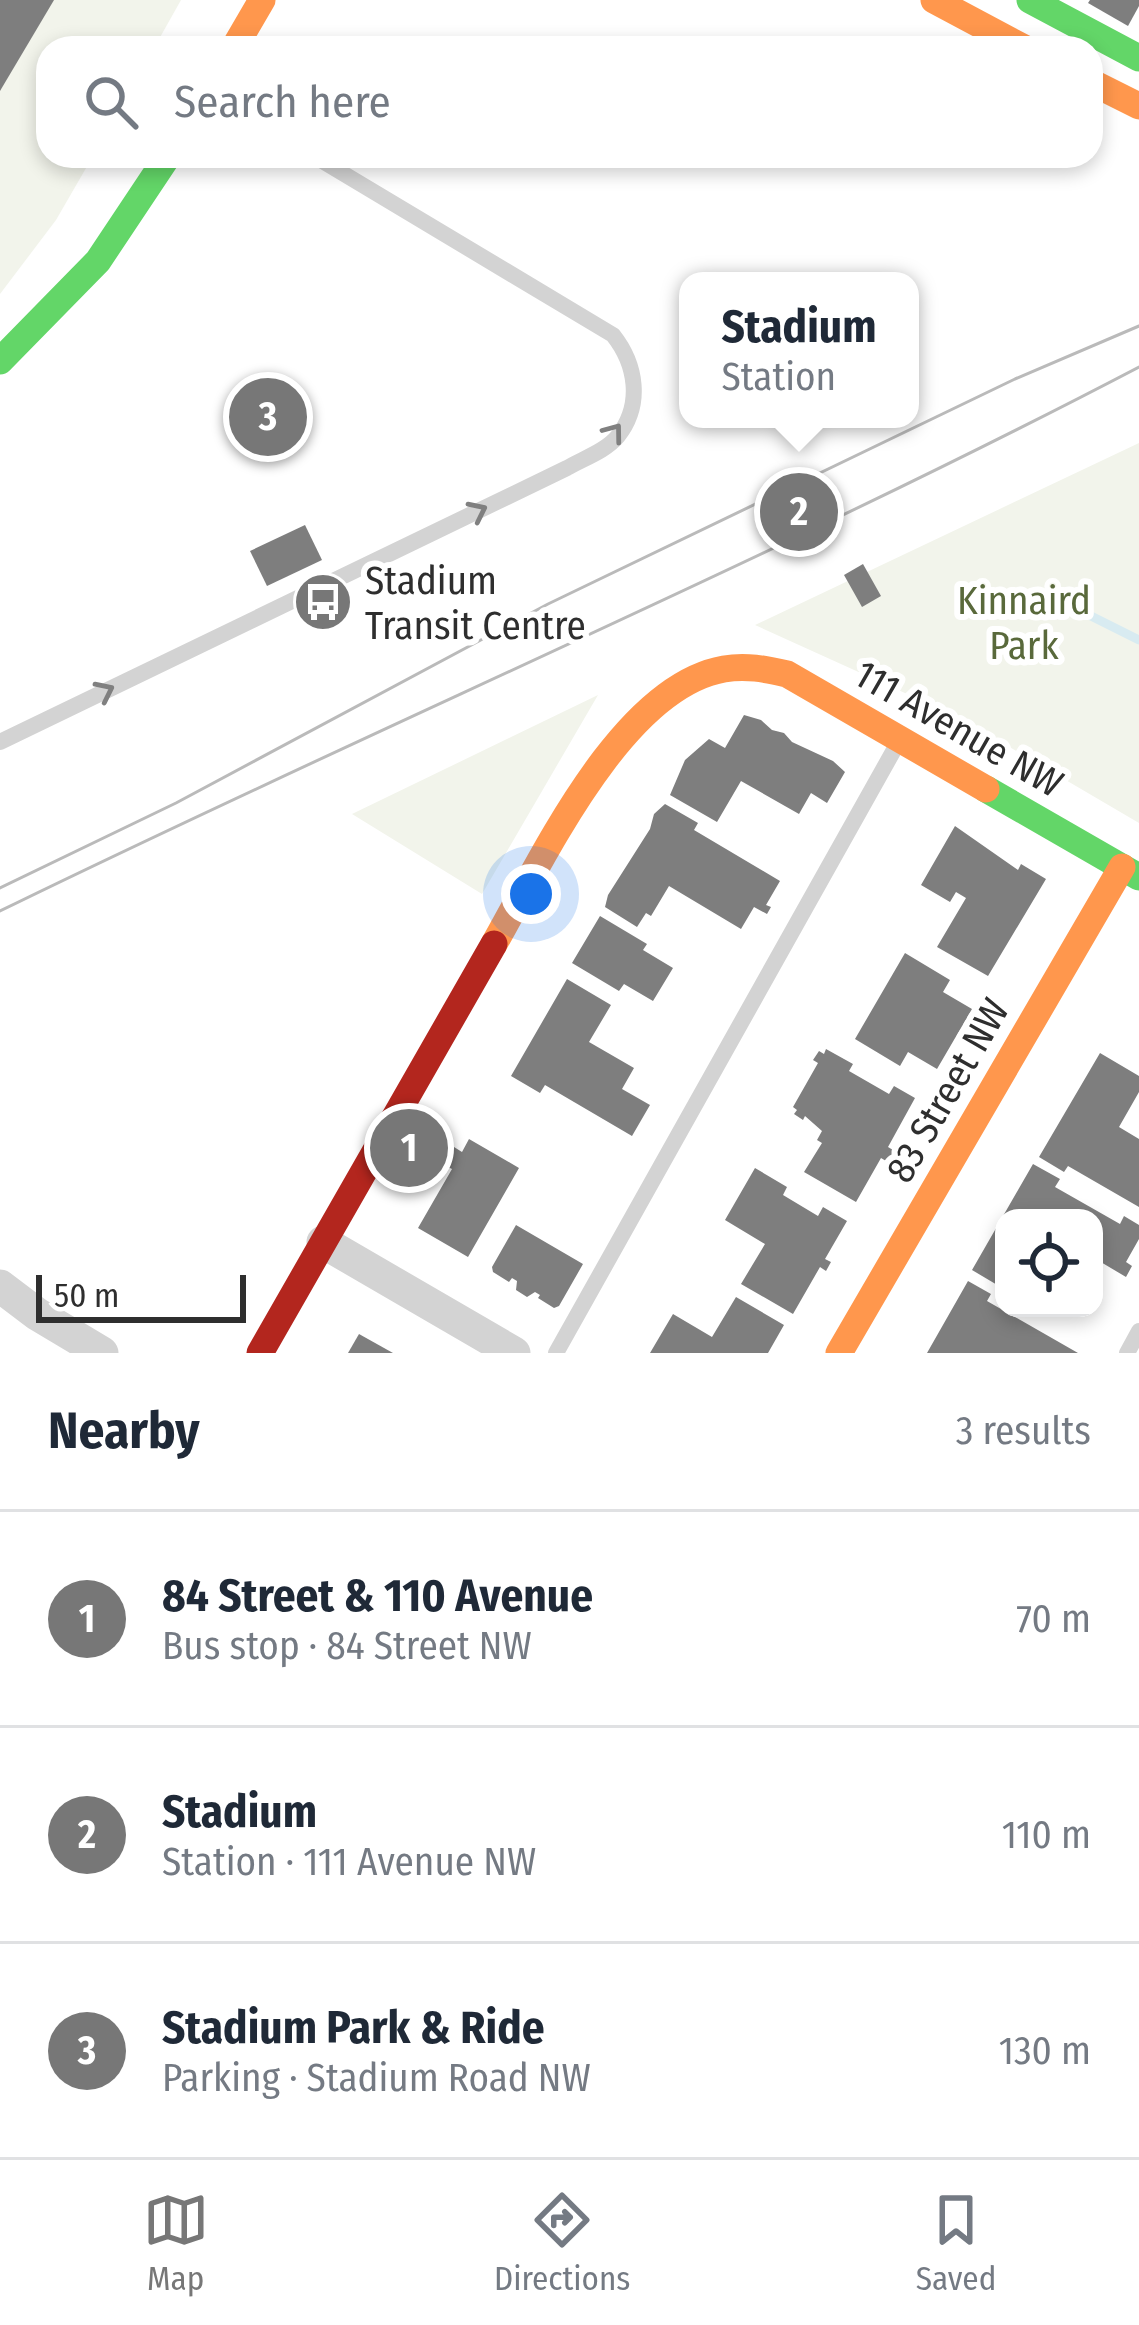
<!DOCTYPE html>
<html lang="en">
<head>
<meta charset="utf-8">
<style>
	:root { --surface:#fff; --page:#f2f2f3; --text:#1f2937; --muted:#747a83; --line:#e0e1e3; --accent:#777 }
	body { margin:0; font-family:"Fira Sans Condensed",sans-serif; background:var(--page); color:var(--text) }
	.controls { position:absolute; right:36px; bottom:36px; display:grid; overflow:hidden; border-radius:24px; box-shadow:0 6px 18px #0003 }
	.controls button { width:108px; height:108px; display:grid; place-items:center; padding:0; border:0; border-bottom:3px solid var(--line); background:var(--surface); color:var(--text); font:60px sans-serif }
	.scale { position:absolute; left:36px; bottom:30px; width:210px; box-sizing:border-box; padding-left:12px; border:6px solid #2e2e2e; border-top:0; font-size:33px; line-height:42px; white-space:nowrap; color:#2e2e2e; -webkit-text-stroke:9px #fff; paint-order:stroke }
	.you { position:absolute; left:531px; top:894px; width:42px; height:42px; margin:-30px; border:9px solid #fff; border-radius:50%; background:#1a73e8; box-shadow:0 0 0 18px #1a73e833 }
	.badge { display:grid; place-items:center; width:78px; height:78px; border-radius:50%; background:var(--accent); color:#fff; font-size:39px; font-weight:700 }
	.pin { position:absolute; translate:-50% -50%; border:6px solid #fff; box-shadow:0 3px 12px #0006 }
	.popup { position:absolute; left:679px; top:272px; width:240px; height:156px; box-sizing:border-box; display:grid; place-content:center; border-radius:24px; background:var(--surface); filter:drop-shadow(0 3px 9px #0005); font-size:39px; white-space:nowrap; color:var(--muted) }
	.popup b { font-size:45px; color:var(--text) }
	.popup::after { content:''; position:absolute; left:50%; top:100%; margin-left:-24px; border:24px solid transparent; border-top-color:var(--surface) }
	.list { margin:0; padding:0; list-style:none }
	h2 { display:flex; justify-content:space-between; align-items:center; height:156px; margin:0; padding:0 48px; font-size:51px }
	h2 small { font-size:39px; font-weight:400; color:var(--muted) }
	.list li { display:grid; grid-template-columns:78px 1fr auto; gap:36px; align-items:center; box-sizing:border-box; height:216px; padding:0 48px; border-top:3px solid var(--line) }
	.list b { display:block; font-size:45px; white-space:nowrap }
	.list p { margin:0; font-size:39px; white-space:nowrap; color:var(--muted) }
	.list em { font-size:39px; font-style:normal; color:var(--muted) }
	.icon { flex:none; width:66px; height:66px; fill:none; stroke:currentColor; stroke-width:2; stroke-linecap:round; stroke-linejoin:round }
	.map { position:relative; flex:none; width:1139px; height:1353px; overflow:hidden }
	.search { position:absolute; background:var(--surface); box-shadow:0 6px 18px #0003; left:36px; right:36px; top:36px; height:132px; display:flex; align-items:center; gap:30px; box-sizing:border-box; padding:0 42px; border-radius:36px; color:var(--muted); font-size:45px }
	.sheet { height:804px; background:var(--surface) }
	nav { display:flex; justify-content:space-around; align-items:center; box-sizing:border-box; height:168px; border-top:3px solid var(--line); background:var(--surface); font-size:33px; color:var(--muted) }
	nav a { display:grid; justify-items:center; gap:6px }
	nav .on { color:var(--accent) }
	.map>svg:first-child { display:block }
</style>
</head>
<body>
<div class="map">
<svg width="1139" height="1353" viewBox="0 0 1139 1353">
	<rect width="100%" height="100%" fill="#fff"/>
	<g fill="#f2f4eb">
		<path d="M0 0H181L154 48H48V156H93L56 220 0 294Z"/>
		<path d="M1139 443V823L960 718 755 625Z"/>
		<path d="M598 695 482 894 352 814Z"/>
	</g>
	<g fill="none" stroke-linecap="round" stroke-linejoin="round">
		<path stroke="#d8ebf1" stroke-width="9" d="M1053 597 1139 640"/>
	</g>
	<g fill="#7e7e7e">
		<path d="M0 0H54L0 91Z"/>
		<path d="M1090 0H1139V6L1128 26 1088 3Z"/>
		<path d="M305 525 322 560 267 586 250 551Z"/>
		<path d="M863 564 881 596 862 607 844 575Z"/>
		<path d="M744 715 761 720 772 730 784 733 792 742 833 761 845 772 827 803 811 793 799 814 741 781 717 822 670 795 685 760 709 739 725 748Z"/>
		<path d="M665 804 698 823 694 830 780 881 766 905 771 907 767 914 754 907 741 929 669 886 651 916 646 913 637 927 605 907 608 895 650 829 654 814Z"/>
		<path d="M955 826 1018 870 1021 864 1046 879 988 976 937 947 966 898 956 892 950 902 921 885Z"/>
		<path d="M600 916 647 944 643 950 673 968 653 1001 624 984 619 991 572 963Z"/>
		<path d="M905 953 950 980 943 992 972 1009 937 1069 908 1052 900 1066 855 1039Z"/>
		<path d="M567 979 611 1005 589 1042 634 1068 622 1089 650 1105 632 1136 545 1085 540 1093 511 1076Z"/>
		<path d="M826 1049 853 1064 849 1071 889 1094 894 1086 915 1098 888 1147 898 1153 891 1164 881 1158 856 1202 804 1172 822 1143 817 1140 822 1131 805 1116 803 1120 794 1114 797 1110 793 1107 818 1063 813 1060 819 1051 824 1054Z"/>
		<path d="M1100 1053 1139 1076V1092L1119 1127 1139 1139V1207L1068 1166 1064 1172 1039 1157Z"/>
		<path d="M469 1139 519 1168 468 1257 418 1228 452 1169 444 1165 454 1147 462 1152Z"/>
		<path d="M1033 1164 1060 1179 1055 1187 1120 1224 1124 1216 1139 1225V1239L1126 1262 1132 1266 1126 1277 1094 1258V1218H1004V1289L972 1270Z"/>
		<path d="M755 1168 787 1187 783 1195 818 1216 823 1207 847 1221 825 1259 831 1262 826 1271 820 1267 793 1314 741 1284 765 1244 725 1220Z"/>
		<path d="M516 1225 583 1264 559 1306 554 1308 538 1298 540 1295 535 1292 527 1297 516 1290 517 1281 512 1278 509 1282 493 1272 492 1267Z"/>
		<path d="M968 1281 991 1294 987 1301 1078 1353H927Z"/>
		<path d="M736 1297 784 1325 768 1353H650L673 1314 712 1337Z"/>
		<path d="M359 1334 393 1353H348Z"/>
	</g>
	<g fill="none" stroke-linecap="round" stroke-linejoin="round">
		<g stroke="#d3d3d3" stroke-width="16">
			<path d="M0 742 567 468C582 459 606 451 618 436 643 404 636 364 613 335L314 156"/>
			<path d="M556 1353 899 741"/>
			<path d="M1127 1353 1139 1331"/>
		</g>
		<g stroke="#d3d3d3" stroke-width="33">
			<path d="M323 1242 514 1353"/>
			<path d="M0 1286 37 1314 102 1353"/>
		</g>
		<g stroke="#63d668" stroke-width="27">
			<path d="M1030 0 1139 58"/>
			<path d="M0 361 98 261 168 156"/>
			<path d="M986 789 1139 877"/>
		</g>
		<g stroke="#ff974d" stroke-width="27">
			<path d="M934 0 1024 48"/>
			<path d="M234 48 262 0"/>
			<path d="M1091 82 1139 106"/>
			<path d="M494 944C541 862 621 687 724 669 746 665 765 669 787 674L986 789"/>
			<path d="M839 1353 1122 867"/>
		</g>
		<path stroke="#b3261e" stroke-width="27" d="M260 1353 494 944"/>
		<g stroke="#bababa" stroke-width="3">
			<path d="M0 888 176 803 548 604 1015 379 1139 326"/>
			<path d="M0 911C378 726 766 562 1139 367"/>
		</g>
	</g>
	<defs><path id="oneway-chevron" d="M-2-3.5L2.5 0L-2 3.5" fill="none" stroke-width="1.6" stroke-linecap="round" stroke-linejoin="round" transform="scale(3)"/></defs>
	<g stroke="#808080">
		<use href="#oneway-chevron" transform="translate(614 432) rotate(-53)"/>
		<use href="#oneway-chevron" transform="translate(478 511) rotate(-26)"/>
		<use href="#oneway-chevron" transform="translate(105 691) rotate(-26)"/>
	</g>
	<defs>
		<symbol id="bus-disc" viewBox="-11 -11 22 22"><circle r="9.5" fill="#777" stroke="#fff"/><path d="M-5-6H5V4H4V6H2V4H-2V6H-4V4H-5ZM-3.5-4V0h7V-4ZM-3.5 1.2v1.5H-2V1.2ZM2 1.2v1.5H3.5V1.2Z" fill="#fff"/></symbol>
	</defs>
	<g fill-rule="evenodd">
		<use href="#bus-disc" x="290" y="569" width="66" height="66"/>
	</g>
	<g text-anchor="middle" stroke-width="12" stroke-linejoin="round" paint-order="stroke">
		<g font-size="39" fill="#2e2e2e" stroke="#fff" text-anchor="start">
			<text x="365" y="594">Stadium<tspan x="365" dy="45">Transit Centre</tspan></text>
		</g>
		<g font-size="39" fill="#59693b" stroke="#fff">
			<text x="1024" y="614">Kinnaird<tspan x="1024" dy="45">Park</tspan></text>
		</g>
		<g font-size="39" fill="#2e2e2e" stroke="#fff">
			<text transform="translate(959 728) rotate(30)" y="14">111 Avenue NW</text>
			<text transform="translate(947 1090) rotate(-60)" y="14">83 Street NW</text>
		</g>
	</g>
</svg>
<div class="controls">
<button><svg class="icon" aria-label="locate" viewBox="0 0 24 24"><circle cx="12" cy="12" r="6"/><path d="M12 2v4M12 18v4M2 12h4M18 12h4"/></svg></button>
</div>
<div class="scale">50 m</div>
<div class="you"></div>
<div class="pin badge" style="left:409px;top:1148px">1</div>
<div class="pin badge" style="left:799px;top:512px">2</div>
<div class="popup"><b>Stadium</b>Station</div>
<div class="pin badge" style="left:268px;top:417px">3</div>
<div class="search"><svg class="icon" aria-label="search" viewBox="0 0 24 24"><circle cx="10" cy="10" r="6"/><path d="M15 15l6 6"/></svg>Search here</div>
</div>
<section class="sheet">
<h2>Nearby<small>3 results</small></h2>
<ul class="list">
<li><span class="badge">1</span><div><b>84 Street &amp; 110 Avenue</b><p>Bus stop · 84 Street NW</p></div><em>70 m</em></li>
<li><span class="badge">2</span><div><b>Stadium</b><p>Station · 111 Avenue NW</p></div><em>110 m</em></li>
<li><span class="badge">3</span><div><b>Stadium Park &amp; Ride</b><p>Parking · Stadium Road NW</p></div><em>130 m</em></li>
</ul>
</section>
<nav>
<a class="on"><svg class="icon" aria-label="map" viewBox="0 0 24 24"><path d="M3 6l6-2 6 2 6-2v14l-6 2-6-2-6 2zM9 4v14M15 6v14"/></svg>Map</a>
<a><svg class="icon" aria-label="directions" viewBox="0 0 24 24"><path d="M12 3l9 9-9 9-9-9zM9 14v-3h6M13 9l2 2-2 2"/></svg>Directions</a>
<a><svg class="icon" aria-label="saved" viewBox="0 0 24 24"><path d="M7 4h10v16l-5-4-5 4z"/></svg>Saved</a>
</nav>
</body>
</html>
